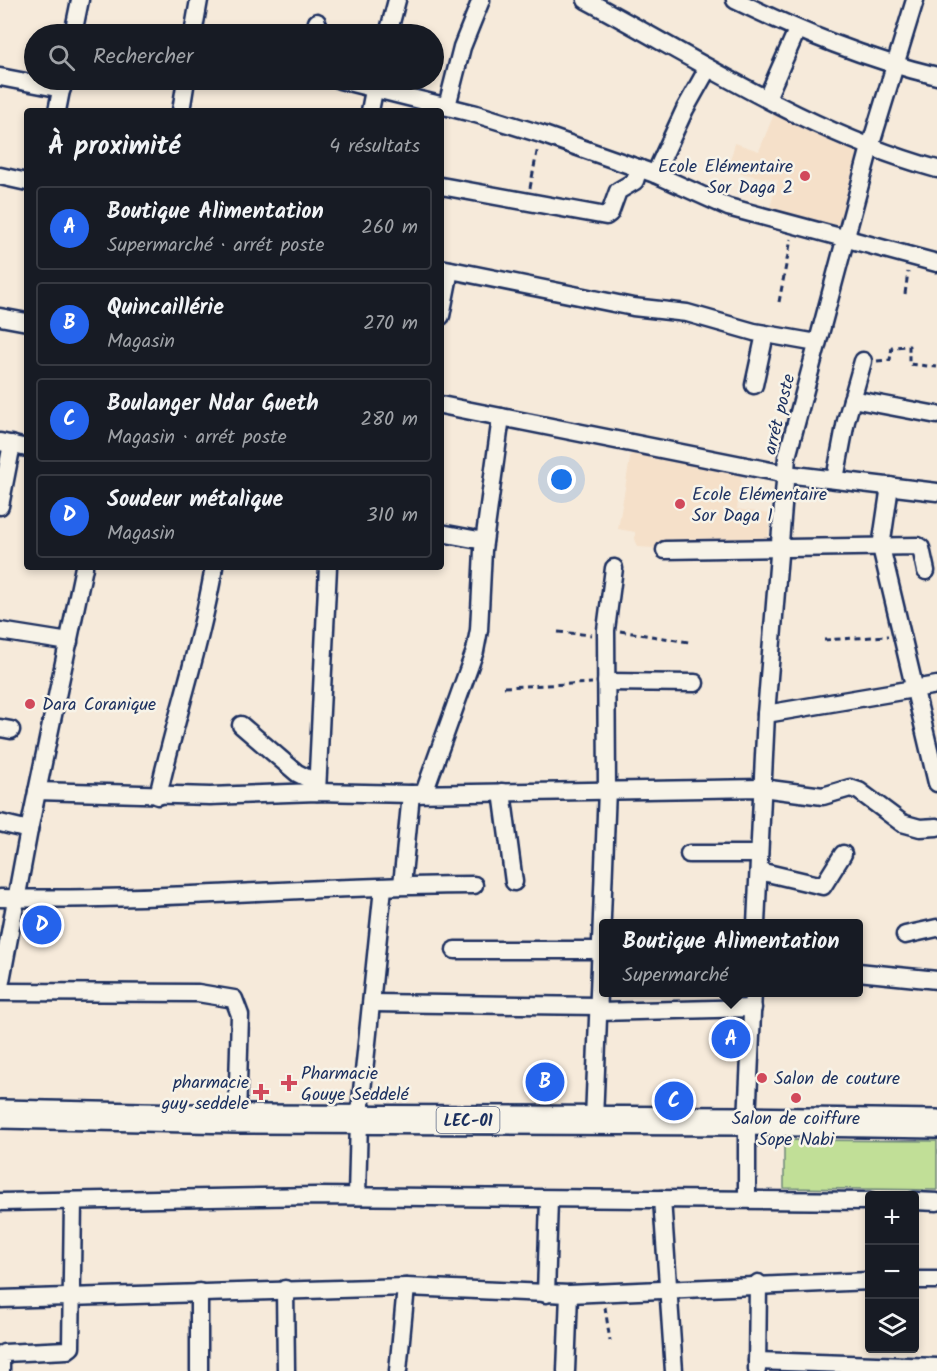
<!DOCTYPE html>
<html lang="fr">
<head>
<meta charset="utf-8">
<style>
	:root { --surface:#171b24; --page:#242831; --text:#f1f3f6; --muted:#9ea1a6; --line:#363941; --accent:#2563eb }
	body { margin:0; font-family:Kalam,sans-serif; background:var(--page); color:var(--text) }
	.controls { position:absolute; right:18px; bottom:18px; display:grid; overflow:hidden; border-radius:6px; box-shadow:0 3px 9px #0003 }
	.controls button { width:54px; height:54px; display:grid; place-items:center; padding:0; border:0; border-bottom:2px solid var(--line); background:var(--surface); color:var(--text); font:30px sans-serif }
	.you { position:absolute; left:562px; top:480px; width:21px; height:21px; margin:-15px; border:4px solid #fff; border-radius:50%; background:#1a73e8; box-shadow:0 0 0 9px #1a73e833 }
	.badge { display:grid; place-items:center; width:39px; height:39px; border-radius:50%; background:var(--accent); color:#fff; font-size:20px; font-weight:700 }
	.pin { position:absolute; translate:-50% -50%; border:3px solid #fff; box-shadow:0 2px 6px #0006 }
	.popup { position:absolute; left:599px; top:919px; width:264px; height:78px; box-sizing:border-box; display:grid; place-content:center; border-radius:6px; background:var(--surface); filter:drop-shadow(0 2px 4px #0005); font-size:20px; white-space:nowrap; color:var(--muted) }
	.popup b { font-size:22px; color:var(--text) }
	.popup::after { content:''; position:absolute; left:50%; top:100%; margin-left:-12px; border:12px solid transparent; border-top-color:var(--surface) }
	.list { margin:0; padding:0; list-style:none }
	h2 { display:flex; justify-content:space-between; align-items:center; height:78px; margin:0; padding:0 24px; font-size:26px }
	h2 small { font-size:20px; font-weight:400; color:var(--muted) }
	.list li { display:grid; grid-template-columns:39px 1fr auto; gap:18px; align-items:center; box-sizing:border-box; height:84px; margin:0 12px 12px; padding:0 12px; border:2px solid var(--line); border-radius:6px }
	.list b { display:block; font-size:22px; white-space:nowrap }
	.list p { margin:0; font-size:20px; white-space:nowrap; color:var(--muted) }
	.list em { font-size:20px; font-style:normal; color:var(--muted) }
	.icon { flex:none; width:33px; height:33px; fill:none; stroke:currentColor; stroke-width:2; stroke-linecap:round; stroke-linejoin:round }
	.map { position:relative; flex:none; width:937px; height:1371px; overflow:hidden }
	.search { position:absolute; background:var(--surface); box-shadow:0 3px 9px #0003; left:24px; top:24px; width:420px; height:66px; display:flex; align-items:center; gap:15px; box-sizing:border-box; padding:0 21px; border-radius:33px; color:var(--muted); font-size:22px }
	.panel { position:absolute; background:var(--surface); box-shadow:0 3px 9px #0003; left:24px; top:108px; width:420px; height:462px; border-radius:6px }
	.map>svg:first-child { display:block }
</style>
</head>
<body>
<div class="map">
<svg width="937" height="1371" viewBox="0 0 937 1371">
	<rect width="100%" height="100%" fill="#f6eada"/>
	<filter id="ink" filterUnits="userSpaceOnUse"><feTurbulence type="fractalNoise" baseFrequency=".0167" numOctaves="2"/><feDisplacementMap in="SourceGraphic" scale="12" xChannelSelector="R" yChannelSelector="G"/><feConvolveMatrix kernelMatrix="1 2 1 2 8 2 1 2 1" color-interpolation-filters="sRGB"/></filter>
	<g filter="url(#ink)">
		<g fill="#f5e0c9">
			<path d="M774 114 861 154 836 233 768 214 778 180 732 172 735 163 730 161 735 143 759 151Z"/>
			<path d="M631 453 742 475 737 509 770 514 767 554 681 556 657 555 653 548 638 547 635 539V532L618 529Z"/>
		</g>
		<path fill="#c1df97" stroke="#6e877a" stroke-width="1.5" d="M784 1140 937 1141V1190L784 1188Z"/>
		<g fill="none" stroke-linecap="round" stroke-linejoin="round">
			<defs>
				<g id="minor">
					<path d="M586 0C700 61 811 134 937 169"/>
					<path d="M735 0C801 32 866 59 937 76"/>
					<path d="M73 34 80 0"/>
					<path d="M193 34 199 0"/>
					<path d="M314 34 317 22"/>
					<path d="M388 34 397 0"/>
					<path d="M0 77 62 89"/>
					<path d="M340 80 476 114 541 134 655 174 728 207 937 263"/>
					<path d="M767 98 797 30"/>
					<path d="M447 106 462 47 481 0"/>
					<path d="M57 111 63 80"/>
					<path d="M181 111 186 80"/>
					<path d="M370 111 376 80"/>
					<path d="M655 174 685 109 708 68"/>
					<path d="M0 176 27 182"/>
					<path d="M441 186 606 216 610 213 618 191 635 181 639 168"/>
					<path d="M441 268 633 307 687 313 754 332 817 343"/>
					<path d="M441 316 450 270"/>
					<path d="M0 317 27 322"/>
					<path d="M754 385 765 334"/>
					<path d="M852 399 937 415"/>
					<path d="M441 405 786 474 937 492"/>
					<path d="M0 442 27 448"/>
					<path d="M835 479 846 421 863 361"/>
					<path d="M890 486 881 547 937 783"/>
					<path d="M0 506 12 444"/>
					<path d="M441 533 484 541"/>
					<path d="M665 550 918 546 921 548 926 571"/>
					<path d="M0 631 69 642"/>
					<path d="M606 682 695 683"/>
					<path d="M766 714 937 685"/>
					<path d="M241 725 297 773 317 783"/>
					<path d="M0 728 11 730"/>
					<path d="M37 791 210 796 317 792 411 794 762 788 823 796 850 788 859 791 902 823 920 828 937 827"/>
					<path d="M317 792 328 567"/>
					<path d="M502 792 514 882"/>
					<path d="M424 793 475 651 479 630 483 550 501 417"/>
					<path d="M158 796C175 719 201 645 214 567"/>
					<path d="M0 823 29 830"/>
					<path d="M689 854H759"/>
					<path d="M759 871 823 886 843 854"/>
					<path d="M402 885 411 794"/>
					<path d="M0 898C158 902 316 885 474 885"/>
					<path d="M756 924 766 714 787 457 870 147 915 0"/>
					<path d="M905 935 937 928"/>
					<path d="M455 950H601"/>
					<path d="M858 972 937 980"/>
					<path d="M0 986 29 830 84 567"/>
					<path d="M0 992 198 993 234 999 240 1015 237 1119"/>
					<path d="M372 1003 599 1006"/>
					<path d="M599 1012 753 1008"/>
					<path d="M594 1120 607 789 606 630 614 568"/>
					<path d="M357 1196 359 1120 383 888"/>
					<path d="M747 1198V1121L753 992"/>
					<path d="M662 1199 674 1371"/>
					<path d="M914 1201 937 1202"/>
					<path d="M0 1202 316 1196 870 1201"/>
					<path d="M914 1280H937"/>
					<path d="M285 1289 286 1371"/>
					<path d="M199 1292V1371"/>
					<path d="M546 1294 549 1200"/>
					<path d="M0 1299 406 1287 569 1294 870 1281"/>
					<path d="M757 1361 937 1367"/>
					<path d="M757 1370 758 1283"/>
					<path d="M1 1371V1358L4 1353 67 1350 71 1347 73 1201"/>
					<path d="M398 1371 406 1287"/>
					<path d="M566 1371 569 1294"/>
				</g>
				<path id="trunk" d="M0 1114 237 1119 747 1121 937 1124"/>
			</defs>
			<use href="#minor" stroke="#1b2f5e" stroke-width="21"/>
			<use href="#trunk" stroke="#1b2f5e" stroke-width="32"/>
			<g stroke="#1b2f5e" stroke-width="3" stroke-dasharray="6 4.5" stroke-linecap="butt">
				<path d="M530 188 538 147"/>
				<path d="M905 294 908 272"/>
				<path d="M779 302 791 239"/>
				<path d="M877 361 890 360 892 347 909 346V364L937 367"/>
				<path d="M620 631 689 642"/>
				<path d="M558 632 592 635"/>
				<path d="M824 640 888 636"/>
				<path d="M504 687 592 683"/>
				<path d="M605 1307 610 1341"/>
			</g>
			<use href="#minor" stroke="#f7f3e8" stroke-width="16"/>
			<use href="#trunk" stroke="#f7f3e8" stroke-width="27"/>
		</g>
	</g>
	<g fill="#d1495b" stroke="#f7f3e8" stroke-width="2">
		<circle cx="805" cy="176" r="6"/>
		<circle cx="680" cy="504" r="6"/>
		<circle cx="30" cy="704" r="6"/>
		<circle cx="762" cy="1078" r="6"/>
		<path d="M286 1074h6v6h6v6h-6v6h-6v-6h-6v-6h6z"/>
		<path d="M258 1083h6v6h6v6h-6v6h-6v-6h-6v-6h6z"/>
		<circle cx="796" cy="1098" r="6"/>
	</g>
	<g text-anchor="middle" stroke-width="5" stroke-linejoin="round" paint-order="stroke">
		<rect fill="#f7f3e8" stroke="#5d6a87" stroke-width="1.5" x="436.5" y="1107" width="63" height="26" rx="4.5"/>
		<g font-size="16" font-weight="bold" fill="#1b2f5e">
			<text x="468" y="1126">LEC-01</text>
		</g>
		<g font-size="18" fill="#1b2f5e" stroke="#f7f3e8" text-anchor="start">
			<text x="793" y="172" text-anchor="end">Ecole Elémentaire<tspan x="793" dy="21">Sor Daga 2</tspan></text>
			<text x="692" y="500">Ecole Elémentaire<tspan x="692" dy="21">Sor Daga 1</tspan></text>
			<text x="42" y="710">Dara Coranique</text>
			<text x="301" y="1079">Pharmacie<tspan x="301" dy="21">Gouye Seddelé</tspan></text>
			<text x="774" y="1084">Salon de couture</text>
			<text x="249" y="1088" text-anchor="end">pharmacie<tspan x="249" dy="21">guy seddele</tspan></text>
			<text x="796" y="1124" text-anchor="middle">Salon de coiffure<tspan x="796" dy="21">Sope Nabi</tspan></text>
		</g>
		<g font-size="18" fill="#1b2f5e" stroke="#f7f3e8">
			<text transform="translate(779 414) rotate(-76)" y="6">arrét poste</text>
		</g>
	</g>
</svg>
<div class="controls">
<button>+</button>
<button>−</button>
<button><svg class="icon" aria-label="layers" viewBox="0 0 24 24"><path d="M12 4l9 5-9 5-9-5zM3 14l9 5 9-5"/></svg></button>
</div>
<div class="you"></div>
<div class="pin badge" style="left:731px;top:1039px">A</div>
<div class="popup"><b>Boutique Alimentation</b>Supermarché</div>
<div class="pin badge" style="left:545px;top:1082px">B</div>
<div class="pin badge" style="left:674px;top:1101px">C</div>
<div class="pin badge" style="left:42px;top:925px">D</div>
<div class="search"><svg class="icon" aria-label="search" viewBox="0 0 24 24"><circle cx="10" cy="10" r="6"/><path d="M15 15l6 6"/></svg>Rechercher</div>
<section class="panel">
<h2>À proximité<small>4 résultats</small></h2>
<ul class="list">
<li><span class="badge">A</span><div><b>Boutique Alimentation</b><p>Supermarché · arrét poste</p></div><em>260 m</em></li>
<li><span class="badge">B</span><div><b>Quincaillérie</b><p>Magasin</p></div><em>270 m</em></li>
<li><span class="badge">C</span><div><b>Boulanger Ndar Gueth</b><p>Magasin · arrét poste</p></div><em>280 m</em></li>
<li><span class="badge">D</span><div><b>Soudeur métalique</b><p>Magasin</p></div><em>310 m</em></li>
</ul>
</section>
</div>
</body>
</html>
